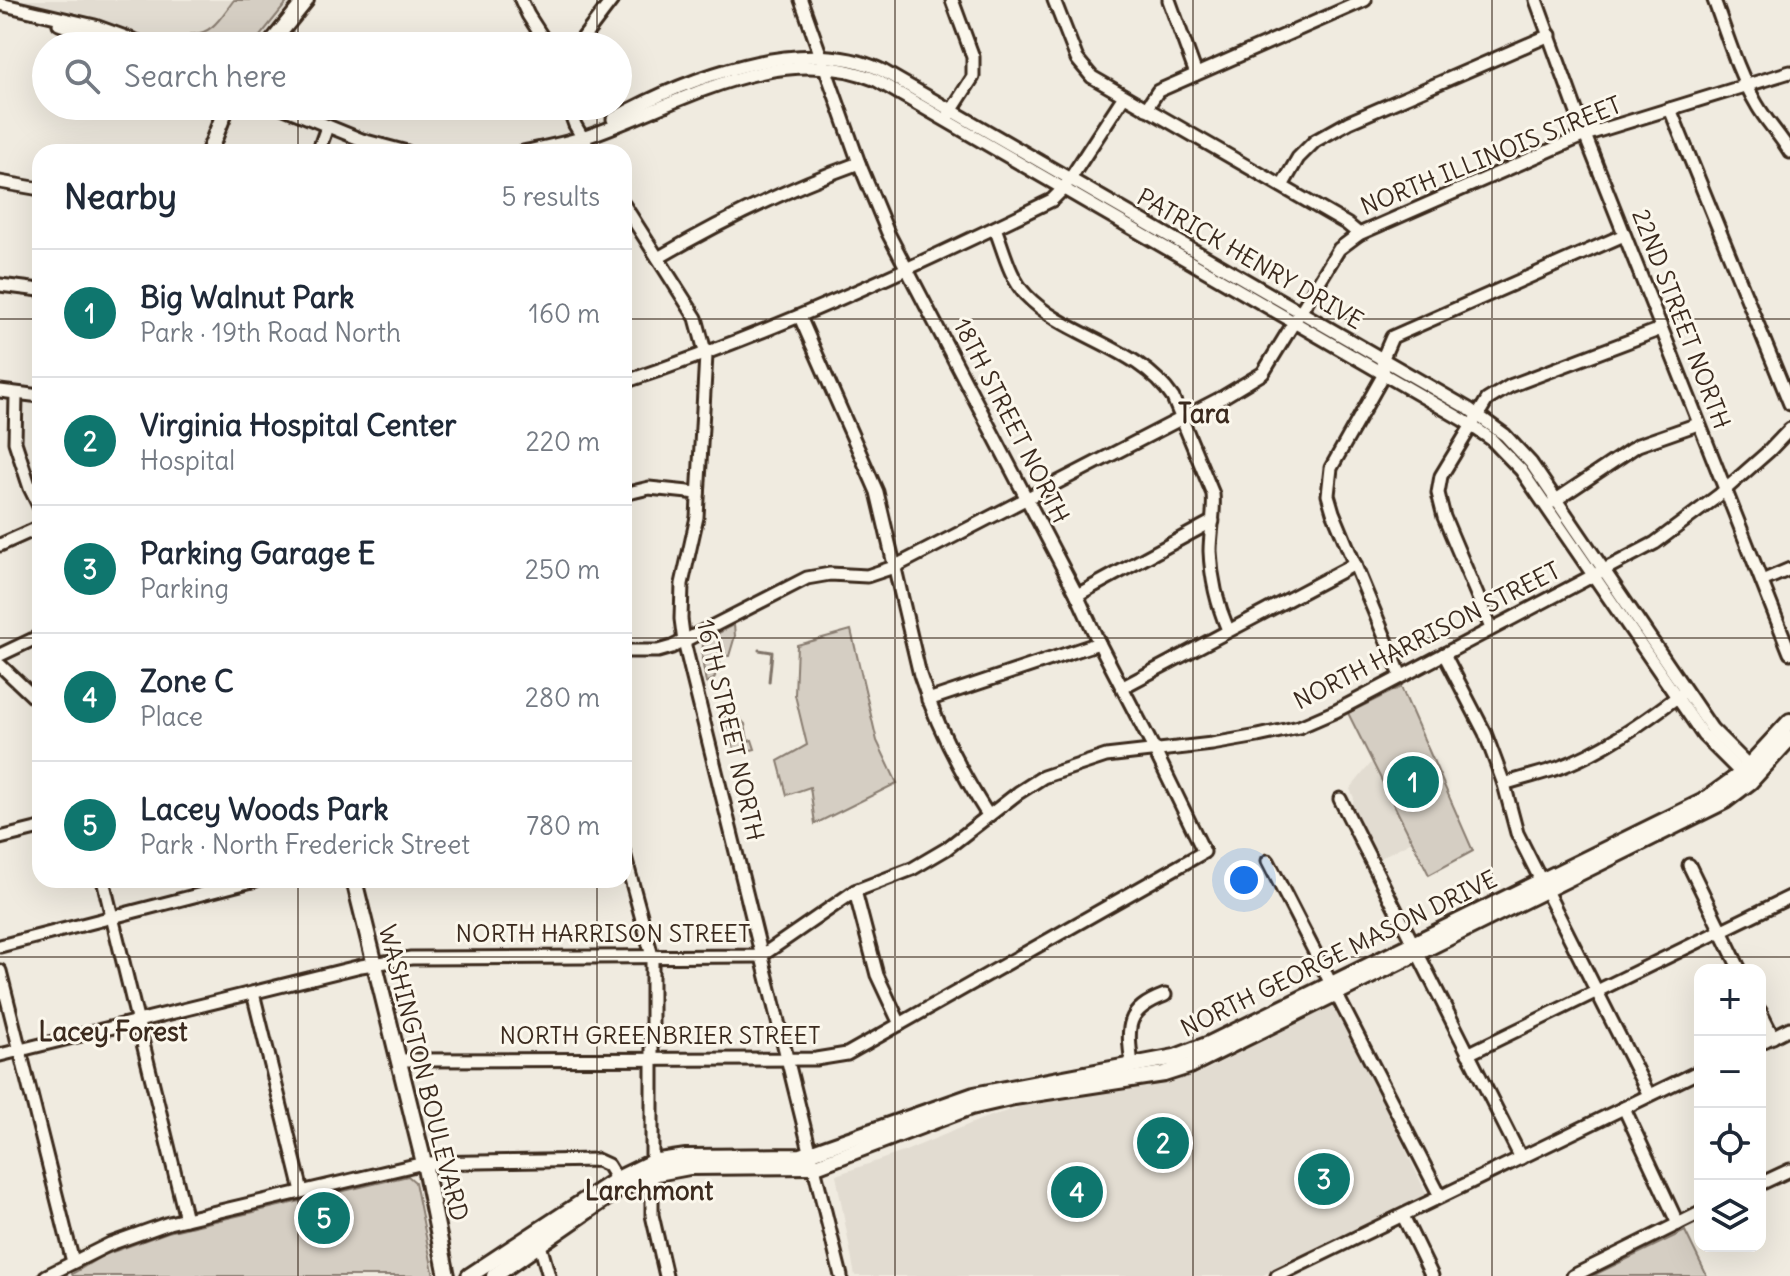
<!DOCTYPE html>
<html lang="en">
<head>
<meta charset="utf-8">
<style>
	:root { --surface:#fff; --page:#f2f2f3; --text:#1f2937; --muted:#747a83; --line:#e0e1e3; --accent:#0f766e }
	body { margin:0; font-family:Delius,sans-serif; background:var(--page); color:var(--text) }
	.controls { position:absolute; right:24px; bottom:24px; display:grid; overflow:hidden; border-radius:16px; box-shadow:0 8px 32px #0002 }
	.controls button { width:72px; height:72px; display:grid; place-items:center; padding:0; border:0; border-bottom:2px solid var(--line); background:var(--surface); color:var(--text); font:40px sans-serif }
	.you { position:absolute; left:1244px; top:880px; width:28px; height:28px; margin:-20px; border:6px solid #fff; border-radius:50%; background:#1a73e8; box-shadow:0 0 0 12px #1a73e833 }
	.badge { display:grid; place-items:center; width:52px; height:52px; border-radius:50%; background:var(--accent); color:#fff; font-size:26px; font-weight:700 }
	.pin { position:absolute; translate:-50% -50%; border:4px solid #fff; box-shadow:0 2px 8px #0006 }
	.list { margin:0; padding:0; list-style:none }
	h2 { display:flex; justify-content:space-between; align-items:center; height:104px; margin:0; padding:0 32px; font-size:34px }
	h2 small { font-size:26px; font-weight:400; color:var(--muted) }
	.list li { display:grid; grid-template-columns:52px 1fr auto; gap:24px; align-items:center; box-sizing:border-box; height:128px; padding:0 32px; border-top:2px solid var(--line) }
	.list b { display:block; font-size:30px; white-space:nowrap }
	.list p { margin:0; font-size:26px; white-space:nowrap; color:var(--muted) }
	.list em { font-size:26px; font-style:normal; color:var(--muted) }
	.icon { flex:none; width:44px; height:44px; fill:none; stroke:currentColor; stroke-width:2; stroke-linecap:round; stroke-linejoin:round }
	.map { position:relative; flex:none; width:1790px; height:1276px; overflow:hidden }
	.search { position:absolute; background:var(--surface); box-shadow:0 8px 32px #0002; left:32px; top:32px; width:600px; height:88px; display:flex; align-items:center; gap:20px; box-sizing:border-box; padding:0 28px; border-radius:44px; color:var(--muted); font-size:30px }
	.panel { position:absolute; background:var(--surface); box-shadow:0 8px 32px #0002; left:32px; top:144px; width:600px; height:744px; border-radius:24px }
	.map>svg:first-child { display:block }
</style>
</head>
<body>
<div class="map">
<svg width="1790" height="1276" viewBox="0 0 1790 1276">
	<rect width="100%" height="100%" fill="#f0ebe0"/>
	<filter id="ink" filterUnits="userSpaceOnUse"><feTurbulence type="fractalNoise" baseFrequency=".0125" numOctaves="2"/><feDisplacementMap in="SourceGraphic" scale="16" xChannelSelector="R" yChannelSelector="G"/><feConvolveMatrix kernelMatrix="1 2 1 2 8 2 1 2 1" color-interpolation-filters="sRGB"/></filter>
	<g filter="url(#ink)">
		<g fill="#e2dcd1">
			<path d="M16 0H295L258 46H168L88 15Z"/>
			<path d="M1372 762 1412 841 1378 859 1352 806 1354 798 1350 789Z"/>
			<path d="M1330 1006 1339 1009 1427 1195 1261 1276H855L836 1175 903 1152 982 1119 1029 1104 1147 1085 1200 1073Z"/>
		</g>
		<g fill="#d5cec3" stroke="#887c70" stroke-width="2">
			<path d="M234 0H289L252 46H183L190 34C212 36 222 15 234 0Z"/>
			<path d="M734 625 735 636 729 656H722L714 679 706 683 702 659 703 641Z"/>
			<path d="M851 630 877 741 897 783 815 824 810 787 787 795 778 761 807 745 795 695 797 645Z"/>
			<path d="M1401 687 1473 851 1429 875 1348 713Z"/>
			<path d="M736 715 745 724 748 741 752 740 755 749 743 752 735 750 727 732 725 717Z"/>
			<path d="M408 1176 415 1182 434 1276H73L72 1274 104 1255 168 1232Z"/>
			<path d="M1685 1231 1707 1276H1592Z"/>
		</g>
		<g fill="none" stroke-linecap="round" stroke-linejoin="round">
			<path stroke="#7f7367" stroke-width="3" d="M759 650 772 652 769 682"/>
			<defs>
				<g id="minor">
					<path d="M521 0 528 15 548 46"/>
					<path d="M1054 0 1077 59 1092 77 1347 224 1359 234"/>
					<path d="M1169 0 1196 74"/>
					<path d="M1536 0 1585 135 1790 653"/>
					<path d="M1714 0C1727 35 1738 73 1757 105 1766 121 1780 135 1790 152"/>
					<path d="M0 4 95 26 150 46"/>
					<path d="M59 24 123 46"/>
					<path d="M577 46 612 0"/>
					<path d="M279 106 362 140 407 152"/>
					<path d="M568 106 575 125 591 152"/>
					<path d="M1146 109 1158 91 1365 0"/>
					<path d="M1670 109 1790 404"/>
					<path d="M948 116 973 77V57L952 0"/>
					<path d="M613 119C685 79 803 32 883 71L1469 409 1505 435 1531 463 1712 729 1753 770"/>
					<path d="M318 152 327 127"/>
					<path d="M523 152C546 147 572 142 594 134 683 102 780 40 876 80L1463 420 1491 439 1521 470 1703 735 1746 778"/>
					<path d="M0 182 40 189"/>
					<path d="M1282 186 1298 158 1315 141 1349 122 1550 35"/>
					<path d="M624 205 696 318 706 355 697 517 682 584 681 619 684 642 841 1276"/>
					<path d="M995 228C1003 248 1010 279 1026 295 1067 338 1139 346 1173 398L1213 494C1215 513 1210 532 1210 551 1211 578 1217 604 1228 630"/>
					<path d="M658 258C723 220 789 188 859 163"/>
					<path d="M0 285 40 290"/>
					<path d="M800 317 877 492 920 675C936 724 960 771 988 815"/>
					<path d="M624 382C772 333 912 268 1052 200L1064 188 1124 96"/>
					<path d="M0 391 40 396"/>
					<path d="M16 395 15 442 30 488 40 508"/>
					<path d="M624 494 649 488 698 493"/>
					<path d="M1553 502 1638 445 1698 424"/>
					<path d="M0 545 40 527"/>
					<path d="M1762 581 1790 569"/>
					<path d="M1077 595 1213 521"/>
					<path d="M1491 628 1444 517 1438 493 1441 476 1487 400 1510 386 1661 329"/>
					<path d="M624 651H658L672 647 807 578 830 574 867 576 894 567 1223 397 1263 373 1339 249 1359 234 1585 135 1790 72"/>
					<path d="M1444 654 1485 733 1504 784 1517 833 1649 1095"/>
					<path d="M0 655 40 636"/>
					<path d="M0 665 40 703"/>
					<path d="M1401 676 1333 512 1328 495 1331 468 1384 374 1382 360 1392 337 1624 235"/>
					<path d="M1123 687 1355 564"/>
					<path d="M928 700 1099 643"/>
					<path d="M1504 784C1522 778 1540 774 1558 768 1602 752 1644 722 1681 694"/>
					<path d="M1340 799 1521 1158"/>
					<path d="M0 838 40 828"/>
					<path d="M624 853 652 956V1215L666 1276"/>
					<path d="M1268 861 1440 1196"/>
					<path d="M1689 865 1740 970"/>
					<path d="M103 880 186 1219"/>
					<path d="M855 891 877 975 900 1024"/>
					<path d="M0 946 256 880"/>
					<path d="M0 971 73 1262"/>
					<path d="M253 993 302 1191"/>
					<path d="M1760 1011 1773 1037"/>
					<path d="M1760 1043 1790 1028"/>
					<path d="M1468 1054 1790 897"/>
					<path d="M0 1055 361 966 411 958 761 956 855 891 912 869 946 849 1018 793 1043 777 1106 756 1212 744 1258 736 1299 727 1336 711 1655 543 1718 496 1769 451 1790 429"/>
					<path d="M399 1060 816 1059 847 1054 1204 852 1154 749 1099 643 1077 595 888 233 859 163 801 0"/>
					<path d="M1132 1065C1127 1026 1125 1010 1165 995"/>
					<path d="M1624 1108 1678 1224"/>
					<path d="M1760 1184 1790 1170"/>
					<path d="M1403 1216 1432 1276"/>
					<path d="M538 1238 549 1276"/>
					<path d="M46 1276 110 1244 169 1223 424 1163 597 1160 608 1165 619 1183"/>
					<path d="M1277 1276 1700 1071"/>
					<path d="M1573 1276 1700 1213"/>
				</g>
				<g id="major">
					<path d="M269 46 306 0"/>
					<path d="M209 152 227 106"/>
					<path d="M354 880 424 1163 447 1276"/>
					<path d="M469 1276 617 1179 652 1162 686 1157 801 1156 974 1095 1175 1057 1209 1044 1702 802 1741 774 1790 721"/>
					<path d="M494 1276 615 1192 652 1174 689 1167 816 1166 971 1107 1014 1097 1164 1074 1189 1066 1725 801 1750 782 1790 738"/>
				</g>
			</defs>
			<use href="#minor" stroke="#3b2a1e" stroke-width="17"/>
			<use href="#major" stroke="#3b2a1e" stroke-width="20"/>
			<use href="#minor" stroke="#fbf7ec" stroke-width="11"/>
			<use href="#major" stroke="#fbf7ec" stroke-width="14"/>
		</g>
	</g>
	<path fill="none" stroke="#3b2a1e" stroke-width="2" stroke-opacity="0.55" d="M298 0V46M597 0V46M895 0V1276M1193 0V1276M1492 0V1276M298 106V152M597 106V152M0 319H40M624 319H1790M0 638H40M624 638H1790M298 880V1276M597 880V1276M0 957H1790"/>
	<g text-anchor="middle" stroke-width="6" stroke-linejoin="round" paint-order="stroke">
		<g font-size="24" fill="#3b2a1e" stroke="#fbf7ec">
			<text transform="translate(1491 156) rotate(-22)" y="8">NORTH ILLINOIS STREET</text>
			<text transform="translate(1250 259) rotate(30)" y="8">PATRICK HENRY DRIVE</text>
			<text transform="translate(1681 319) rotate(69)" y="8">22ND STREET NORTH</text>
			<text transform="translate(1011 421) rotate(63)" y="8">18TH STREET NORTH</text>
			<text transform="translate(1427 636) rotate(-27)" y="8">NORTH HARRISON STREET</text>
			<text transform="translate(730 730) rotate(77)" y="8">16TH STREET NORTH</text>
			<text x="603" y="942">NORTH HARRISON STREET</text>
			<text transform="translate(1339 954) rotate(-26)" y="8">NORTH GEORGE MASON DRIVE</text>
			<text x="660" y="1044">NORTH GREENBRIER STREET</text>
			<text transform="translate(423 1073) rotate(76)" y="8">WASHINGTON BOULEVARD</text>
		</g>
		<g font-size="26" font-weight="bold" fill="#3b2a1e" stroke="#fbf7ec">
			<text x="1204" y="423">Tara</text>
			<text x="113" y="1041">Lacey Forest</text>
			<text x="649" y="1200">Larchmont</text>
		</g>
	</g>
</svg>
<div class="controls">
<button>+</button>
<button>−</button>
<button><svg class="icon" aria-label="locate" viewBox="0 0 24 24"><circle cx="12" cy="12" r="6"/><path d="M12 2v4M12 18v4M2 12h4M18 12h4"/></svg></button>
<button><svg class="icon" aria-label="layers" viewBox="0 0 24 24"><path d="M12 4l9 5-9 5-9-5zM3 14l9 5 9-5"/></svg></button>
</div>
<div class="you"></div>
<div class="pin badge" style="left:1413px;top:782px">1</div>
<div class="pin badge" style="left:1163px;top:1143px">2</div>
<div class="pin badge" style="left:1324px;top:1179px">3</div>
<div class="pin badge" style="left:1077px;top:1192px">4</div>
<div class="pin badge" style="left:324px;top:1218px">5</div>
<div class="search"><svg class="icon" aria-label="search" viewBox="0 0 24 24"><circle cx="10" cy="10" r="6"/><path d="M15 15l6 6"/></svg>Search here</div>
<section class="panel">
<h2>Nearby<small>5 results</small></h2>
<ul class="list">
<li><span class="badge">1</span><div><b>Big Walnut Park</b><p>Park · 19th Road North</p></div><em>160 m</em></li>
<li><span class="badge">2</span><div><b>Virginia Hospital Center</b><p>Hospital</p></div><em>220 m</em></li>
<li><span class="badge">3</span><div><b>Parking Garage E</b><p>Parking</p></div><em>250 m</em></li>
<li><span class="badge">4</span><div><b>Zone C</b><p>Place</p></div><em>280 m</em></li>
<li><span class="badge">5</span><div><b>Lacey Woods Park</b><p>Park · North Frederick Street</p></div><em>780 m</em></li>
</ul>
</section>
</div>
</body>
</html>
